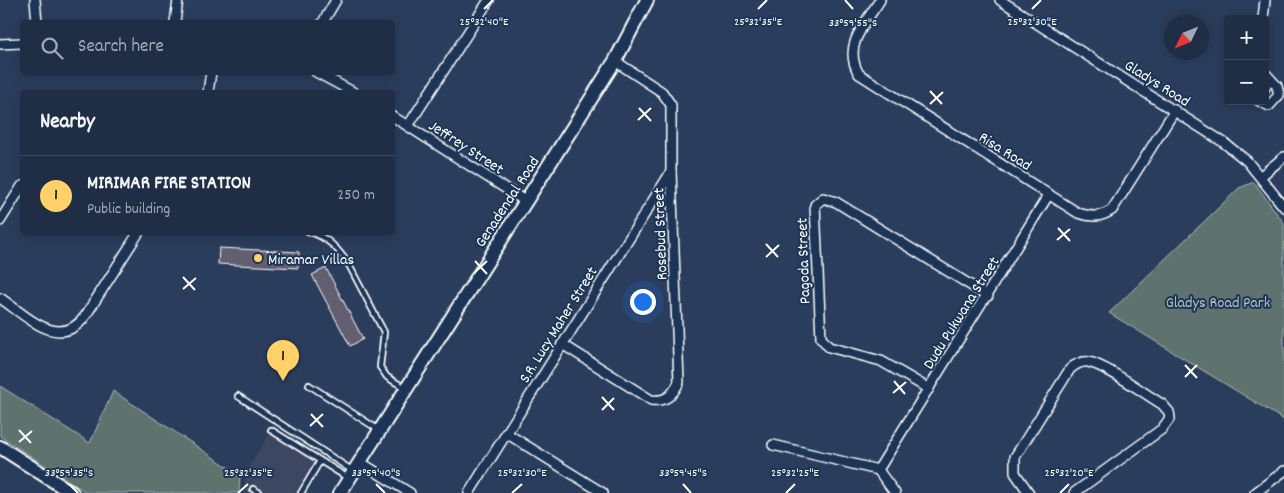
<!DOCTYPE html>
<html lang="en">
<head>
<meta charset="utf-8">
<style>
	:root { --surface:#202e45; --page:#28364c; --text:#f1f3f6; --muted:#a2a8b3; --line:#3d4a5e; --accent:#ffd166 }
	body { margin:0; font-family:Dekko,sans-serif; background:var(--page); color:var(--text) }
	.controls { position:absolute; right:15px; top:15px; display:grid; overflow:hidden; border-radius:5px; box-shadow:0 2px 12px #0003 }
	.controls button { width:45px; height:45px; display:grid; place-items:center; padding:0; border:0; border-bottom:1px solid var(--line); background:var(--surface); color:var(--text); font:25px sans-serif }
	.compass { position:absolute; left:1164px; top:15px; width:45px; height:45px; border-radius:50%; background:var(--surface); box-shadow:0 2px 12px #0003; rotate:227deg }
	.you { position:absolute; left:642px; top:301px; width:18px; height:18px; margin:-12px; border:4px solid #fff; border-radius:50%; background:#1a73e8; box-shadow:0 0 0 8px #1a73e833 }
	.badge { display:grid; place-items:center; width:32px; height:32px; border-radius:50%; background:var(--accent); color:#111; font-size:16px; font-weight:700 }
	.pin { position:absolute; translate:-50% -41px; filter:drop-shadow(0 1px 2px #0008) }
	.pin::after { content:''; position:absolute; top:26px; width:18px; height:15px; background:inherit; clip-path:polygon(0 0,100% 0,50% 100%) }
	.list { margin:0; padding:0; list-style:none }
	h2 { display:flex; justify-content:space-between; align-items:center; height:65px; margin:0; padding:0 20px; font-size:21px }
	h2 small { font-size:16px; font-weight:400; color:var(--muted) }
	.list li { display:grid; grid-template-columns:32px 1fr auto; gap:15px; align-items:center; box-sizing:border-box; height:80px; padding:0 20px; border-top:1px solid var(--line) }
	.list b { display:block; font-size:19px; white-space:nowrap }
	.list p { margin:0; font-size:16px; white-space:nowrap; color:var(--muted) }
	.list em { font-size:16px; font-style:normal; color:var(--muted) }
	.icon { flex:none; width:28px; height:28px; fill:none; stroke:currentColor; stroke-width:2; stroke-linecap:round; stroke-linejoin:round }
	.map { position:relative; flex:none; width:1284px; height:493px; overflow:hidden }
	.search { position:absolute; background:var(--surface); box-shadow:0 2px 12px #0003; left:20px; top:20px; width:375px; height:55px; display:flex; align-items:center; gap:12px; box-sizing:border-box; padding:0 18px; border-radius:5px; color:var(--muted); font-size:19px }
	.panel { position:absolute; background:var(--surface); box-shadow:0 2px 12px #0003; left:20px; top:90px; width:375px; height:145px; border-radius:5px }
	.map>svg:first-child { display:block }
</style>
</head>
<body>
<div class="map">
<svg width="1284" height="493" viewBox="0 0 1284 493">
	<rect width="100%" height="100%" fill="#2b3d5c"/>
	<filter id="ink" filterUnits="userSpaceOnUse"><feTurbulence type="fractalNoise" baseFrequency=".02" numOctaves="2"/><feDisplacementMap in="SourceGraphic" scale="10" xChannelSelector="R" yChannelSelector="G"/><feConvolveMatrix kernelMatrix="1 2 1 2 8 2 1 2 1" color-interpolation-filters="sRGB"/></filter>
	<g filter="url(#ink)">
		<path fill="#3c4762" d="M271 431 323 465 305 493H244L245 473Z"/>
		<g fill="#5e736e" stroke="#aeb9b6">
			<path d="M1254 182 1284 223V420L1109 313 1239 188Z"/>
			<path d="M0 386 90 443 113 391 240 475 239 493H87L0 436Z"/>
		</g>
		<g fill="#645f71" stroke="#fff">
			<path d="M219 248 299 252 298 268 218 264Z"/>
			<path d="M326 268 363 339 350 346 312 275Z"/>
		</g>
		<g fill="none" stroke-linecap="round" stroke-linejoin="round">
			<defs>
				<g id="lane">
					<path d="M309 232C327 236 339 250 349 265L384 332 380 367 387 377 405 388"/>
					<path d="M309 385 379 430"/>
					<path d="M238 396 353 471"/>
					<path d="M271 430 348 478"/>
					<path d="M253 489 260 493"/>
					<path d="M301 493 320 461"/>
				</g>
				<g id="street">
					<path d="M35 0 37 22"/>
					<path d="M880 0C865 24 842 46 859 74L1078 213C1091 217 1100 218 1112 210L1175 110"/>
					<path d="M1000 0 1223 142 1247 161 1284 207"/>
					<path d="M1263 19 1265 0"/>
					<path d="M175 22 178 0"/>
					<path d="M323 22 336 0"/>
					<path d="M0 44 22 43"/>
					<path d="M316 72 353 92"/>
					<path d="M1265 75 1267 84 1265 88"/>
					<path d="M208 92 211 72"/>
					<path d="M1259 101 1269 106 1279 95 1277 86 1265 73"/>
					<path d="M392 116 525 201"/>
					<path d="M408 126 489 0"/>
					<path d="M1261 176 1284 157"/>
					<path d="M0 221 22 186"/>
					<path d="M0 298C27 316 60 352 86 315L139 232"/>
					<path d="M562 344 651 400C666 402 673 395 679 382L671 171V105L662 92 615 61"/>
					<path d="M929 389 881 361 829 347 821 338 815 205 823 198 836 202 988 296"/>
					<path d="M506 433 603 493"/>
					<path d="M773 445 878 470 895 493"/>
					<path d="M360 462 410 493"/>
					<path d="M878 470 1049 194"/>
					<path d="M469 493 671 172"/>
					<path d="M1029 493 1015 473V457L1070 369C1076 364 1081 361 1088 362 1106 365 1145 394 1162 404L1169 412 1170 418 1162 429 1074 493"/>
					<path d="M1255 493 1284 471"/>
				</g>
				<g id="secondary">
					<path d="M0 447 72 493"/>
					<path d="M340 493 615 61 647 0"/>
				</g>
			</defs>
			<use href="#lane" stroke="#fff" stroke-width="8"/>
			<use href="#street" stroke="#fff" stroke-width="12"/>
			<use href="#secondary" stroke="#fff" stroke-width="16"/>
			<use href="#lane" stroke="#1d3557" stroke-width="4.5"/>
			<use href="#street" stroke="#1d3557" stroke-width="9"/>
			<use href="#secondary" stroke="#1d3557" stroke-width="12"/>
		</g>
	</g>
	<path fill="none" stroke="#fff" stroke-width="2" d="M845 0 853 9M484 9 493 0M758 9 767 0M1032 9 1041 0M930 91 942 104M930 104 943 92M639 108 651 121M638 120 651 108M1058 228 1070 241M1057 240 1070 229M766 244 778 257M766 257 779 245M475 261 487 274M474 273 487 261M183 277 195 290M183 289 196 278M1185 365 1197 378M1185 377 1197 365M894 381 905 394M893 393 906 382M602 397 614 410M602 410 614 398M311 414 323 427M310 426 323 414M19 430 31 443M19 442 32 431M69 484 78 493M376 484 385 493M683 484 691 493M238 493 248 484M512 493 522 484M786 493 795 484M1060 493 1069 484"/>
	<circle fill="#ffd166" stroke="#1d3557" stroke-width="2" cx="258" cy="258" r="5"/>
	<g text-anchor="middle" stroke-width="4" stroke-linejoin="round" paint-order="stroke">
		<g font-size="16" fill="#fff" stroke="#1d3557">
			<text transform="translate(1158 82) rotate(32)" y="6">Gladys Road</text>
			<text transform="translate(467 146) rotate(33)" y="6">Jeffrey Street</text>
			<text transform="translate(1006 150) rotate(32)" y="6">Risa Road</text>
			<text transform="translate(506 201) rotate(-57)" y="6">Genadendal Road</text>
			<text transform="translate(659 234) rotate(-92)" y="6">Rosebud Street</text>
			<text transform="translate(802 261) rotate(-92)" y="6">Pagoda Street</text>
			<text transform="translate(960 312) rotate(-58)" y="6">Dudu Pukwana Street</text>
			<text transform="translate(557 324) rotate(-58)" y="6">S.R. Lucy Maher Street</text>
		</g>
		<g font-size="16" fill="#fff" stroke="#1d3557" text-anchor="start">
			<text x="268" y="264">Miramar Villas</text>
		</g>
		<g font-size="16" fill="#b7c0be" stroke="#1d3557">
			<text x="1218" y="307">Gladys Road Park</text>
		</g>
	</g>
	<g font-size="12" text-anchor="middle" fill="#fff" stroke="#1d3557" stroke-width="4" stroke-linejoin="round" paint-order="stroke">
		<text x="484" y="25">25°32'40"E</text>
		<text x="758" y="25">25°32'35"E</text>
		<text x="1032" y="25">25°32'30"E</text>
		<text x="853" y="26">33°59'55"S</text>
		<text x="69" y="476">33°59'35"S</text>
		<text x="376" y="476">33°59'40"S</text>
		<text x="683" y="476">33°59'45"S</text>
		<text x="248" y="476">25°32'35"E</text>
		<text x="522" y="476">25°32'30"E</text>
		<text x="795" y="476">25°32'25"E</text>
		<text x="1069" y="476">25°32'20"E</text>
	</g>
</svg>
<div class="controls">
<button>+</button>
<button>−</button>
</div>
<svg class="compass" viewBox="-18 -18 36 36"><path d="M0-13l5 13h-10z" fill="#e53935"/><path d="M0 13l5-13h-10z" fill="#a2a8b3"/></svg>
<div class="you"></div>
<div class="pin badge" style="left:283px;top:381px">1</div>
<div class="search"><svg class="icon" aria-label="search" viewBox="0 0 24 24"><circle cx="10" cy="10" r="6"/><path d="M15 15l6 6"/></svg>Search here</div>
<section class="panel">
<h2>Nearby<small></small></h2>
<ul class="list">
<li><span class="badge">1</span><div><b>MIRIMAR FIRE STATION</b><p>Public building</p></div><em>250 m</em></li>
</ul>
</section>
</div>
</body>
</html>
